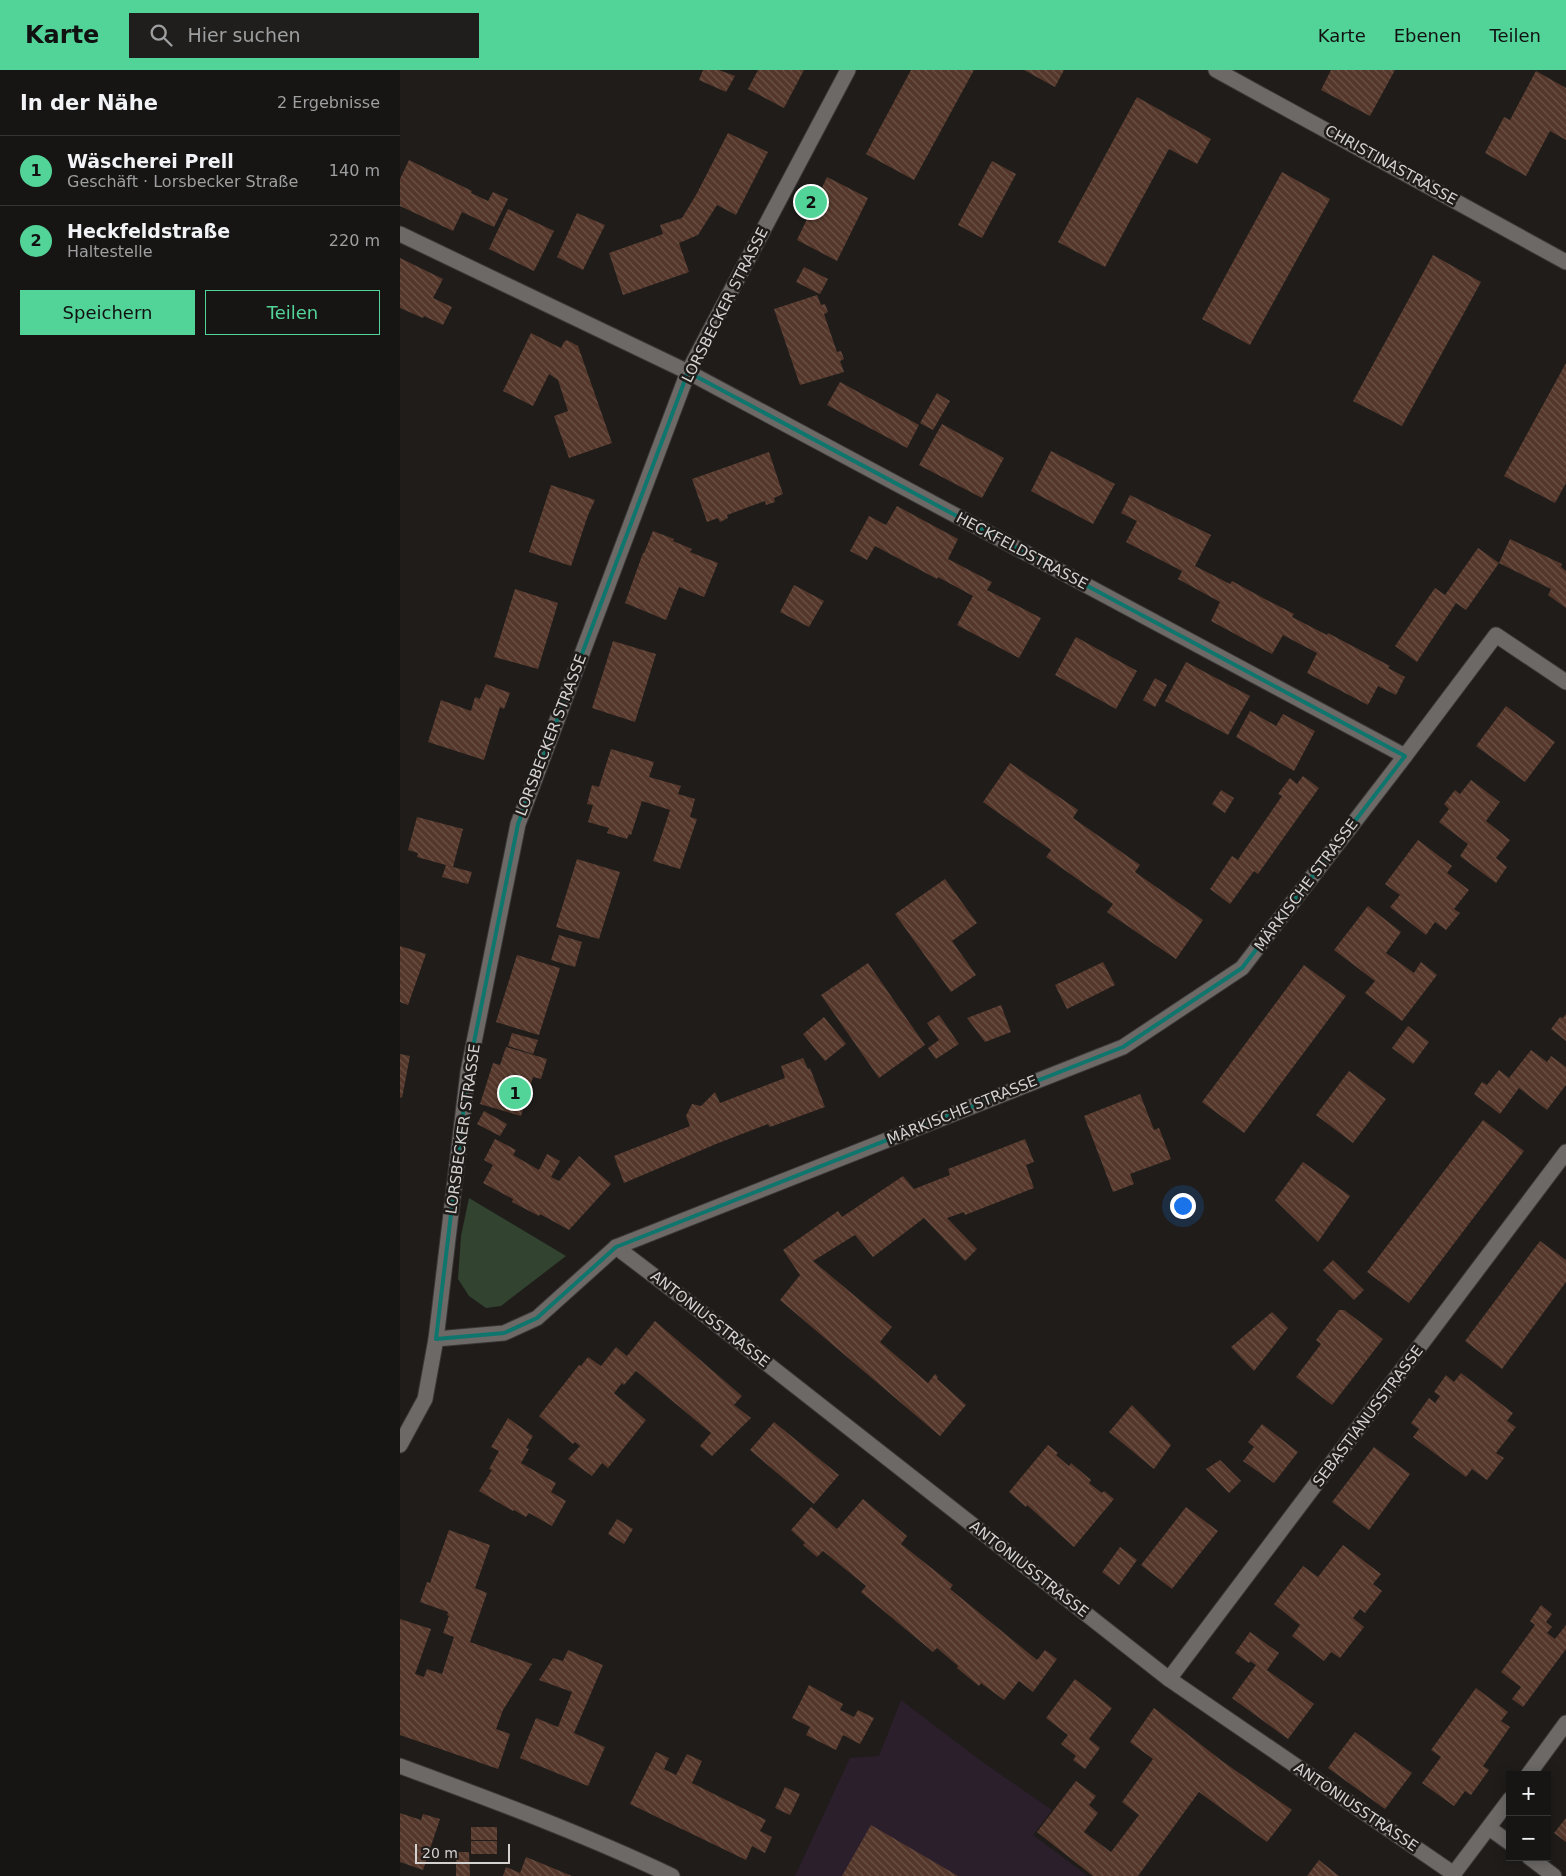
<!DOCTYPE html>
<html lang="de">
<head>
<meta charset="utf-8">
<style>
	:root { --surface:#171514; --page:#201e1d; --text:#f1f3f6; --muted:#9e9fa0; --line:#363434; --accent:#52d397 }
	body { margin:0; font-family:"DejaVu Sans",sans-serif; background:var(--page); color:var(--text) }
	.controls { position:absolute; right:15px; bottom:15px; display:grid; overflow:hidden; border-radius:0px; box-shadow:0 2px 12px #0003 }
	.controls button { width:45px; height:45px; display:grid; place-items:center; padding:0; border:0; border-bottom:1px solid var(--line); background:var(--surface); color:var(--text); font:25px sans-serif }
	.scale { position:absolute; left:15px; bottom:12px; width:95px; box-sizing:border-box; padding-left:5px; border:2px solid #d4d2d1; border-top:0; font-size:14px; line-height:18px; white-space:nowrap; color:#d4d2d1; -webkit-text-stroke:4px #1f1c1a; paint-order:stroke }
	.you { position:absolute; left:782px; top:1135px; width:18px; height:18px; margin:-12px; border:4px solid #fff; border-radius:50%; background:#1a73e8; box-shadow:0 0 0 8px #1a73e833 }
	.badge { display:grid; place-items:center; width:32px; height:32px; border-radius:50%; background:var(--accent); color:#111; font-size:16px; font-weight:700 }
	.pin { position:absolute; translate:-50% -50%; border:2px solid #fff; box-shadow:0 1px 5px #0006 }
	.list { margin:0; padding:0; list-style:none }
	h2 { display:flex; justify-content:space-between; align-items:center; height:65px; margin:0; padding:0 20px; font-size:21px }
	h2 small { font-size:16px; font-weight:400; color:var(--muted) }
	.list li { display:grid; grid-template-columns:32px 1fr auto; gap:15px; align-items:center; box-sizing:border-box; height:70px; padding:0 20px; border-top:1px solid var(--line) }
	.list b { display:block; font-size:19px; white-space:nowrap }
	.list p { margin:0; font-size:16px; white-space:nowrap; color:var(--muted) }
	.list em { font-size:16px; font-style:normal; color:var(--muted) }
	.actions { display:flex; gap:10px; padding:15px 20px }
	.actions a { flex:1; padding:11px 0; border:1px solid var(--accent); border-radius:0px; text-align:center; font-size:18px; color:var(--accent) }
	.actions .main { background:var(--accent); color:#111 }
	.icon { flex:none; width:28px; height:28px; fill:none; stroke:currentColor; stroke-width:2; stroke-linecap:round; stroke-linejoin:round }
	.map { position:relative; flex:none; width:1166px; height:1806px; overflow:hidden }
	header { display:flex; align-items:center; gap:30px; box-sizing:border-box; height:70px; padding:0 25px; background:var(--accent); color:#111 }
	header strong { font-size:24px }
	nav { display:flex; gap:28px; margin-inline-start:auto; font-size:18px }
	.search { width:350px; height:45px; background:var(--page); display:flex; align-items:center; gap:12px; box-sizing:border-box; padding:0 18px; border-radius:0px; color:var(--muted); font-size:19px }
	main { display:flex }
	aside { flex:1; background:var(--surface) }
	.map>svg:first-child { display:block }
</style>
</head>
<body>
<header>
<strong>Karte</strong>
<div class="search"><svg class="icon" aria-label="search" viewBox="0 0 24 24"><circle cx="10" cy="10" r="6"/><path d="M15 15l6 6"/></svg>Hier suchen</div>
<nav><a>Karte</a><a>Ebenen</a><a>Teilen</a></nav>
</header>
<main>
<aside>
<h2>In der Nähe<small>2 Ergebnisse</small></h2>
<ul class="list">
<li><span class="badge">1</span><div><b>Wäscherei Prell</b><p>Geschäft · Lorsbecker Straße</p></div><em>140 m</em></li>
<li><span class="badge">2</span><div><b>Heckfeldstraße</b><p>Haltestelle</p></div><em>220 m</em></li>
</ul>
<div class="actions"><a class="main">Speichern</a><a>Teilen</a></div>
</aside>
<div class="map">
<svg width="1166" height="1806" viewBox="0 0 1166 1806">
	<defs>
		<pattern id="building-back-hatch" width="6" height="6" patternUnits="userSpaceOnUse" patternTransform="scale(1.25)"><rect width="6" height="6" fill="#54372a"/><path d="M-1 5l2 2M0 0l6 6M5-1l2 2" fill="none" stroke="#6c5348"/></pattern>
	</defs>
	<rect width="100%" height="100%" fill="#1f1c1a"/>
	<path fill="#2b1f2c" d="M501 1630 581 1691 652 1740 633 1765 688 1806H395L450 1688 479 1686Z"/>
	<path fill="#324330" d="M69 1128 166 1186 101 1236 86 1238 69 1226 58 1209 61 1166Z"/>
	<g fill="url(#building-back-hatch)">
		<path d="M303 0H319L335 6 326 22 299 10Z"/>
		<path d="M358 0H404L384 38 348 19Z"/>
		<path d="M511 0H574L514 110 466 84Z"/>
		<path d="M624 0H664L655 17Z"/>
		<path d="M931 0H995L970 46 921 20Z"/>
		<path d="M1136 1 1166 18V70L1150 61 1126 106 1085 83 1104 47 1110 50Z"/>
		<path d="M737 27 811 69 797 94 769 79 705 197 658 172Z"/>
		<path d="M328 63 368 82 336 145 317 135 298 165 279 173 289 202 223 225 209 183 263 164 260 155 282 148 296 125Z"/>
		<path d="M9 90 72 121 71 123 88 131 93 122 108 129 94 157 62 142 53 161 0 136V109Z"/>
		<path d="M592 91 616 104 582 168 558 155Z"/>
		<path d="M882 102 930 129 850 275 802 249Z"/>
		<path d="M427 107 468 128 437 191 397 170Z"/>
		<path d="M108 139 154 161 134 201 89 179Z"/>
		<path d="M177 143 205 155 183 200 157 187Z"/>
		<path d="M1033 185 1081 212 1002 356 953 331Z"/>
		<path d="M0 188 43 209 33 228 52 237 43 255 24 246 23 248 0 238Z"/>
		<path d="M404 197 428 209 420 224 396 212Z"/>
		<path d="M417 225 421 235 425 234 428 242 424 244 437 282 441 281 444 289 440 291 444 302 400 315 374 239Z"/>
		<path d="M131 263 161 278 164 272 167 270 178 276 212 373 169 388 154 346 168 341 158 310 149 304 133 336 103 321Z"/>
		<path d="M1166 293V413L1155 433 1104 406Z"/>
		<path d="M440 312 519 355 507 378 427 335Z"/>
		<path d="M537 323 550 331 533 360 520 353Z"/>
		<path d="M542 354 604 388 582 428 519 395Z"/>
		<path d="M651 381 715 414 693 454 631 421Z"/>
		<path d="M369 382 383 424 374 428 375 432 366 435 365 431 327 445 328 448 320 452 318 448 307 452 292 409Z"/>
		<path d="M151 415 195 430 188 445 171 496 129 482Z"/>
		<path d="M730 425 811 465 795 496 830 514 832 511 863 528 894 544 892 547 927 565 928 563 990 596 988 598 1005 607 996 625 978 616 968 635 907 603 917 583 883 565 872 584 811 551 820 532 778 509 782 501 726 472 737 451 721 443Z"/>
		<path d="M497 436 558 469 548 489 592 512 587 520 641 548 619 588 557 555 573 526 538 507 537 509 475 476 467 490 450 481 469 446 486 455Z"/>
		<path d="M253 461 274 469 273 471 292 479 290 482 318 493 304 527 279 517 266 550 225 533 243 483H244Z"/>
		<path d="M1110 469 1162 494 1161 497 1166 501V538L1148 525 1151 519 1099 493Z"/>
		<path d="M1078 478 1099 493 1066 540 1056 533 1017 592 995 576 1035 518 1045 525Z"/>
		<path d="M394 515 424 531 409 557 380 542Z"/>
		<path d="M115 519 158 533 138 599 94 587Z"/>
		<path d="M676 567 737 601 716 639 655 605Z"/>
		<path d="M213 571 256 584 235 652 192 638Z"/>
		<path d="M786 592 850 626 828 665 765 631Z"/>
		<path d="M755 608 767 615 755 637 743 630Z"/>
		<path d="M86 614 110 623 104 639 100 637 84 690 28 672 41 630 71 641 75 627 80 629Z"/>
		<path d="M1106 636 1155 672 1125 712 1076 676Z"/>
		<path d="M850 641 876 656 883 644 915 661 894 701 836 667Z"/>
		<path d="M211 679 254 692 249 707 281 716 278 724 295 729 290 747 297 749 280 799 253 791 270 740 242 731 231 765 229 764 227 769 207 763 209 758 188 752 193 735 187 734 192 715 199 717Z"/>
		<path d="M610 693 678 740 673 748 740 795 735 802 803 850 776 889 707 842 713 834 646 787 651 780 583 732Z"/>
		<path d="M903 706 919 718 858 804 854 801 830 834 810 819 832 786 838 790 841 785 882 726 878 724 890 708 897 714Z"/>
		<path d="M1071 710 1100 732 1086 751 1110 770 1096 788 1107 797 1096 813 1060 786 1068 774 1039 752 1049 739 1044 734 1055 720 1060 724Z"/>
		<path d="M821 720 834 728 825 743 812 734Z"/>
		<path d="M17 747 63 759 53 797 72 802 68 814 42 807 46 795 17 787 18 783 8 780Z"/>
		<path d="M1018 770 1052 796 1047 803 1069 820 1054 839 1060 843 1046 860 1035 852 1026 865 990 837 1000 825 985 814Z"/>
		<path d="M177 789 220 802 199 869 156 857Z"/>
		<path d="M545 809 577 853 552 871 576 905 551 922 495 844Z"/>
		<path d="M968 836 1001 862 986 883 1014 903 1021 892 1037 905 1002 951 965 923 975 911 934 880Z"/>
		<path d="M159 865 182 872 175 897 151 890Z"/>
		<path d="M0 876 26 884 8 935 0 932Z"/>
		<path d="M117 885 160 898 139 965 96 952Z"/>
		<path d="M703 892 715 915 667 939 655 915Z"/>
		<path d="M468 893 525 975 479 1008 421 925Z"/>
		<path d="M904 895 946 926 844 1063 802 1032Z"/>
		<path d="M601 935 611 962 585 972 567 948Z"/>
		<path d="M1166 944V971L1151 959 1160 947 1163 948Z"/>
		<path d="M539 945 559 974 536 989 528 978 539 970 527 953Z"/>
		<path d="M424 947 446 974 425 991 403 964Z"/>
		<path d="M1008 956 1029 972 1013 994 992 978Z"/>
		<path d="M112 963 138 970 133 984 108 976Z"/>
		<path d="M106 977 147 989 141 1009 133 1007 121 1046 80 1034 93 993 100 995Z"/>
		<path d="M1131 980 1147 992 1151 986 1166 997V1015L1147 1040 1119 1018 1100 1044 1074 1024 1082 1012 1087 1015 1099 1000 1109 1008Z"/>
		<path d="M0 984 10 986 2 1028 0 1027Z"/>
		<path d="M403 988 408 999 410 998 425 1037 370 1057 368 1054 316 1074 224 1113 214 1086 290 1056 286 1046 292 1034 301 1036 315 1022 320 1033 385 1008 381 996Z"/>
		<path d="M949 1001 986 1029 953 1073 916 1045Z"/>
		<path d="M740 1024 754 1060 759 1058 771 1089 730 1104 734 1114 713 1122 684 1046Z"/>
		<path d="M84 1041 107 1054 100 1066 77 1054Z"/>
		<path d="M1083 1050 1124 1081 1009 1233 967 1202Z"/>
		<path d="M95 1069 116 1080 113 1085 139 1100 147 1084 160 1091 151 1107 159 1111 179 1086 211 1114 169 1160 140 1144 139 1146 112 1132 113 1129 83 1113 93 1095 84 1090Z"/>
		<path d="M625 1069 634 1092 626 1095 634 1118 565 1145 564 1142 547 1148 577 1179 565 1191 524 1148 473 1187 455 1165 413 1191 492 1257 480 1272 528 1313 535 1304 538 1307 537 1309 566 1335 540 1366 380 1230 400 1205 383 1180 438 1141 442 1147 503 1106 514 1119 550 1105 548 1099Z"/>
		<path d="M903 1092 950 1126 918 1172 875 1130Z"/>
		<path d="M1140 1171 1166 1190V1212L1102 1299 1065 1271Z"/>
		<path d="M933 1190 964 1220 954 1230 923 1200Z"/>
		<path d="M939 1240H944L983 1269 932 1335 896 1307 921 1274 916 1270Z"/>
		<path d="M872 1242 888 1258 854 1301 831 1277Z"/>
		<path d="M255 1251 342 1326 334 1335 351 1348 312 1386 300 1376 311 1363 236 1301 224 1315 222 1313 214 1323 246 1350 208 1398 202 1393 192 1406 168 1389 180 1376 175 1372 173 1374 139 1346 179 1295 181 1296 188 1287 201 1296 216 1277 227 1286Z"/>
		<path d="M1061 1303 1113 1343 1107 1351 1116 1357 1096 1383 1104 1388 1087 1410 1072 1399 1066 1407 1013 1367 1019 1359 1011 1353 1029 1328 1035 1333 1040 1326 1034 1322 1046 1305 1054 1312Z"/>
		<path d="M732 1335 771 1375 754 1399 709 1362Z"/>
		<path d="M108 1348 133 1366 126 1378 129 1379 121 1393 156 1413 151 1422 166 1431 152 1456 129 1443 126 1447 114 1440 113 1441 79 1421 92 1400 89 1399 99 1381 91 1377Z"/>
		<path d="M374 1352 439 1405 414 1434 350 1380Z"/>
		<path d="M862 1354 898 1382 874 1413 843 1391 854 1377 848 1372Z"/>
		<path d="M648 1375 658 1383 656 1385 669 1396 671 1393 691 1410 689 1413 702 1423 704 1421 714 1429 674 1477 627 1435 626 1437 609 1422Z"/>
		<path d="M974 1377 1010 1404 969 1460 932 1432Z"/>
		<path d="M820 1390 841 1411 829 1423 806 1399Z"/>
		<path d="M463 1429 507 1466 501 1474 553 1515 550 1519 571 1536 637 1590 645 1580 657 1589 633 1622 619 1611 604 1630 581 1613 579 1616 557 1598 558 1596 537 1578 533 1582 461 1522 466 1516 423 1481 417 1487 403 1475 405 1473 391 1460 411 1437 437 1459Z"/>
		<path d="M786 1437 818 1461 772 1519 741 1495Z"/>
		<path d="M217 1449 233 1459 224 1474 208 1464Z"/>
		<path d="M49 1460 90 1475 75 1518 87 1523 70 1572 132 1594 103 1640 96 1659 110 1664 98 1699 0 1665V1549L31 1559 15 1604 24 1607 27 1599 42 1604 54 1567 43 1563 49 1546 47 1545 48 1542 20 1532 27 1512 30 1513Z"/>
		<path d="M943 1475 981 1504 973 1514 982 1521 965 1543 960 1539 953 1548 964 1557 940 1588 931 1582 924 1591 892 1566 900 1555 874 1534 903 1496 918 1507Z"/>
		<path d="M720 1477 737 1490 719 1515 702 1502Z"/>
		<path d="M1141 1535 1152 1544 1146 1552 1152 1557 1147 1563 1155 1569 1166 1555V1579L1123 1637 1112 1629 1121 1617 1101 1602 1135 1555 1130 1551Z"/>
		<path d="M850 1562 879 1583 867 1600 914 1634 888 1669 832 1628 856 1595 850 1591 849 1593 835 1583Z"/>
		<path d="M168 1580 203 1595 174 1663 205 1677 188 1716 120 1688 136 1648 158 1657 172 1622 139 1610 153 1588 163 1591Z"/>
		<path d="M675 1609 712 1638 689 1669 700 1678 685 1699 673 1690 676 1686 661 1674 668 1665 646 1648Z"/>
		<path d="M409 1615 443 1634 440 1640 454 1647 458 1640 474 1648 460 1674 443 1665 436 1680 406 1665 410 1657 392 1648Z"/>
		<path d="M1076 1618 1108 1642 1101 1651 1110 1657 1083 1696 1089 1700 1071 1725 1065 1721 1054 1736 1022 1713 1041 1687 1031 1680Z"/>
		<path d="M754 1638 822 1691 892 1740 867 1772 799 1722 738 1806H693L637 1762 676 1711 696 1726 689 1735 698 1743 684 1762 711 1782 739 1745 722 1732 753 1689 730 1672Z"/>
		<path d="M955 1662 1012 1703 985 1739 928 1698Z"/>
		<path d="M256 1682 269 1688 264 1699 276 1705 287 1684 302 1691 292 1713 366 1750 360 1761 372 1767 365 1783 352 1776 346 1790 230 1734Z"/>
		<path d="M385 1717 400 1724 390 1745 375 1738Z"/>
		<path d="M0 1743 21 1750 23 1744 40 1749 23 1800 0 1792Z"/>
		<path d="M1166 1748V1772L1154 1763Z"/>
		<path d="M471 1755 558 1806H442Z"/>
		<rect x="71" y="1757" width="26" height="13"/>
		<rect x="71" y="1771" width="26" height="13"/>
		<path d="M56 1782H69L70 1806H56Z"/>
		<path d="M126 1787 172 1806H103L106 1797 120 1803Z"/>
		<path d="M919 1790 939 1806H907Z"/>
	</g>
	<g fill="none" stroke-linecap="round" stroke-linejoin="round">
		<defs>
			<g id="street">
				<path d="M816 0 1166 192"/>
				<path d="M0 164 288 302 1005 686 1096 565 1166 612"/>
				<path d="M216 1177 291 1234 769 1609 1054 1804"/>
				<path d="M36 1269 104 1263 137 1248 216 1177 723 977 842 898 1005 686"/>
				<path d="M0 1375 25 1329 36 1269 68 1002 118 754 288 302 448 0"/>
				<path d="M769 1609 1166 1082"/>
				<path d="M0 1696C92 1730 184 1764 272 1806"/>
				<path d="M1128 1705 1166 1653"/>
				<path d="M1089 1758 1110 1773"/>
				<path d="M1129 1787 1154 1806"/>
				<path d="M1052 1806 1110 1729"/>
			</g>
		</defs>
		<use href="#street" stroke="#3a3837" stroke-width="17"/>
		<use href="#street" stroke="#6c6967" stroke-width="15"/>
	</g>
	<path fill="none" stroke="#0f766e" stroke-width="4" stroke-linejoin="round" d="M288 302 1005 686 842 898 723 977 216 1177 137 1248 104 1263 36 1269 68 1002 118 754Z"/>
	<g text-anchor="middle" stroke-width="5" stroke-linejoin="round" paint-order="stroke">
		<g font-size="15" fill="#d4d2d1" stroke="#1f1c1a">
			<text transform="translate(991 95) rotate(29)" y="5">CHRISTINASTRASSE</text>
			<text transform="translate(325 235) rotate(-63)" y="5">LORSBECKER STRASSE</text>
			<text transform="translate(622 481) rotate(28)" y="5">HECKFELDSTRASSE</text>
			<text transform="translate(151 665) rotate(-69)" y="5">LORSBECKER STRASSE</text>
			<text transform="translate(906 815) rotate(-53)" y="5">MÄRKISCHE STRASSE</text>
			<text transform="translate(562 1040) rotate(-22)" y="5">MÄRKISCHE STRASSE</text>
			<text transform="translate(63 1059) rotate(-82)" y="5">LORSBECKER STRASSE</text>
			<text transform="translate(310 1249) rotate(38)" y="5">ANTONIUSSTRASSE</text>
			<text transform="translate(968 1346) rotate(-53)" y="5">SEBASTIANUSSTRASSE</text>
			<text transform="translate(629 1499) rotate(38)" y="5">ANTONIUSSTRASSE</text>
			<text transform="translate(956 1737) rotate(34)" y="5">ANTONIUSSTRASSE</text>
		</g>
	</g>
</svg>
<div class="controls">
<button>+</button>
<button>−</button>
</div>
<div class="scale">20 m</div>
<div class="you"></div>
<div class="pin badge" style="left:115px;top:1023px">1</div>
<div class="pin badge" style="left:411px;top:132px">2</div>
</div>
</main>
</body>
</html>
